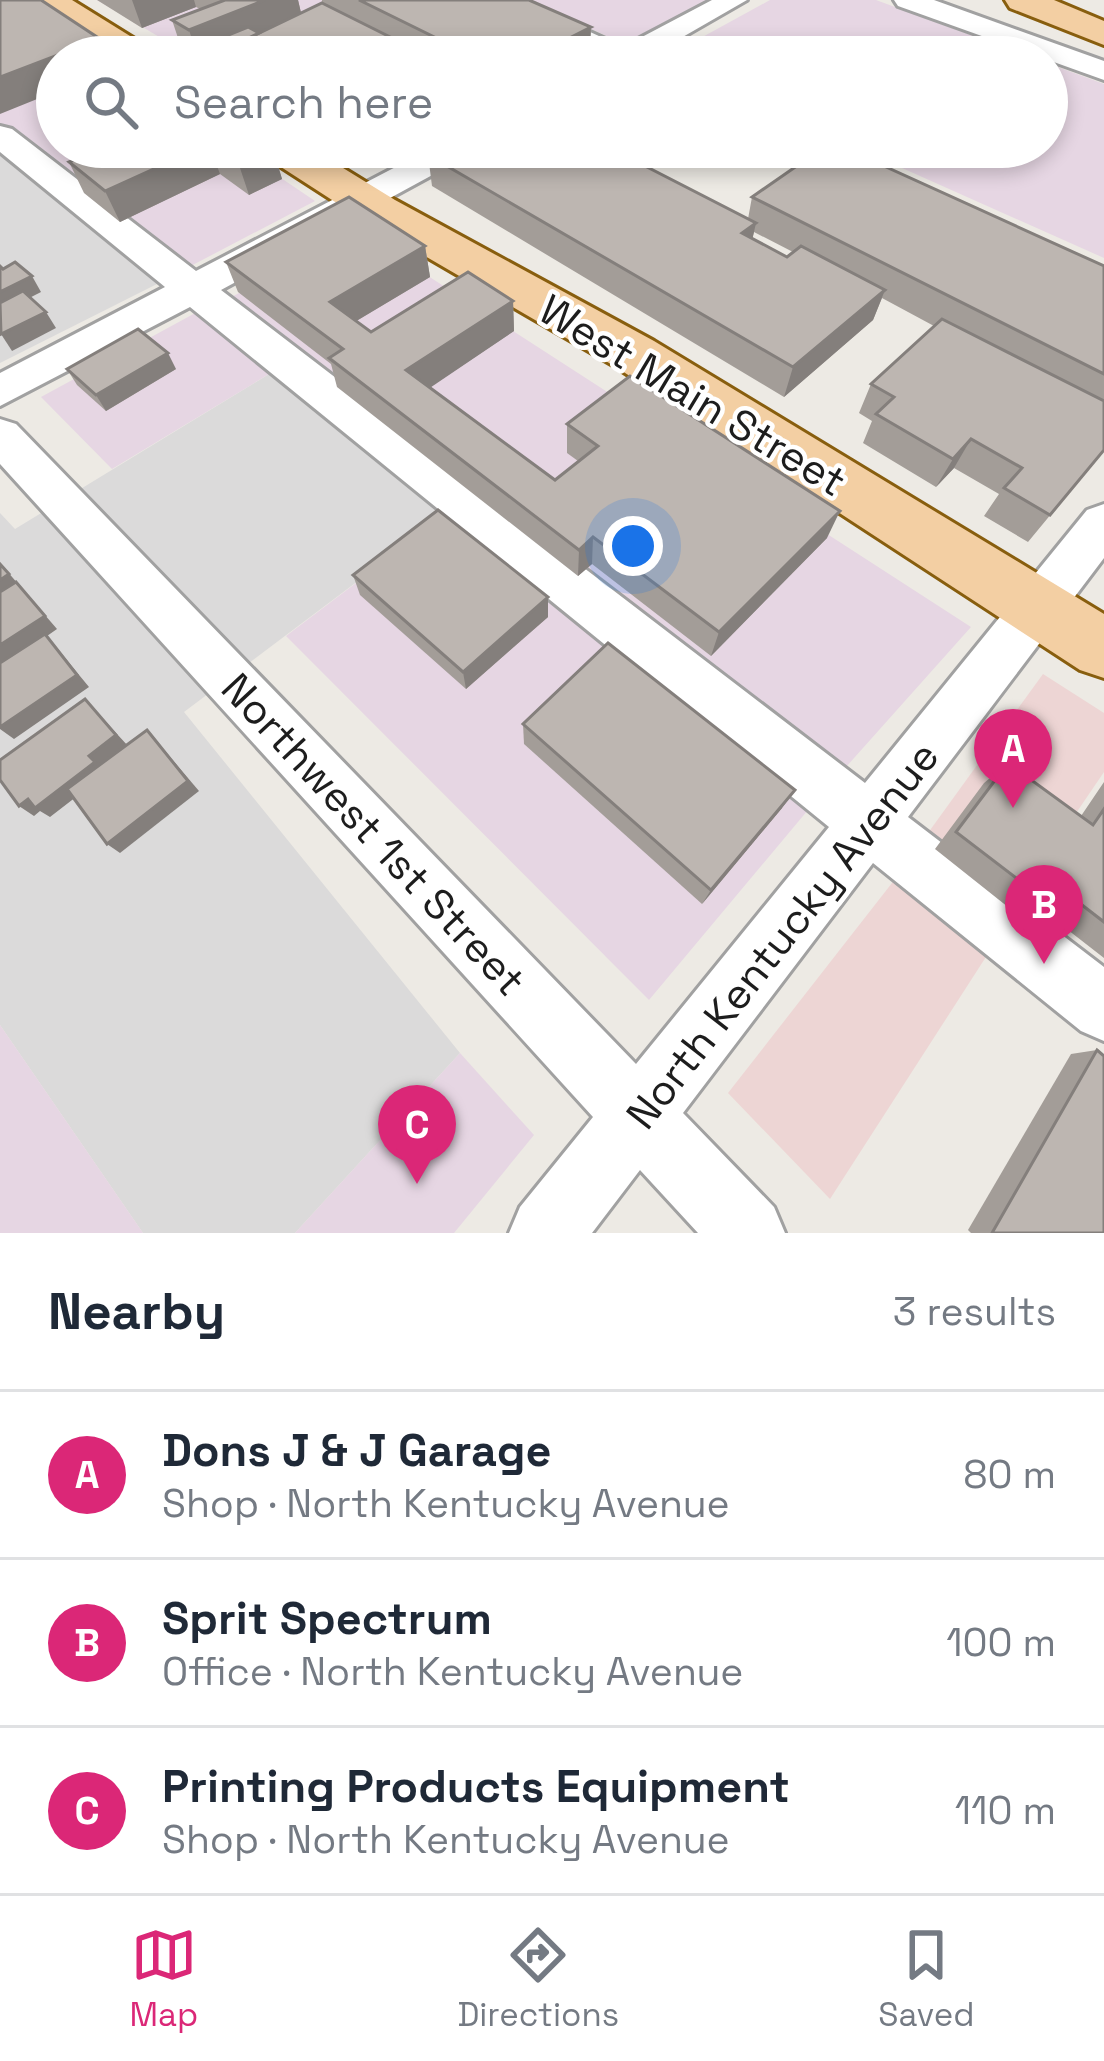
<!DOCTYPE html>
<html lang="en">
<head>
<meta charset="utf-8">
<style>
	:root { --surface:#fff; --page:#f2f2f3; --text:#1f2937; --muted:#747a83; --line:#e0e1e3; --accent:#db2777 }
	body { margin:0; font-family:"Space Grotesk",sans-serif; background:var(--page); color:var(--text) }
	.you { position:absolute; left:633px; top:546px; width:42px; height:42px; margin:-30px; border:9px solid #fff; border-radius:50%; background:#1a73e8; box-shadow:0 0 0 18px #1a73e833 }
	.badge { display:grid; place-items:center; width:78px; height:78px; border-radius:50%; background:var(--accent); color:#fff; font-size:39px; font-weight:700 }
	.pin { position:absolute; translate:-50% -99px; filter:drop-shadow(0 3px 6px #0008) }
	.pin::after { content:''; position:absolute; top:63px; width:42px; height:36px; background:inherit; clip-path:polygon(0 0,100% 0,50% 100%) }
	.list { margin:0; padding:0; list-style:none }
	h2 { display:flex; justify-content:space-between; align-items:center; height:156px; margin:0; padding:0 48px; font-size:51px }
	h2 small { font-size:39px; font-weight:400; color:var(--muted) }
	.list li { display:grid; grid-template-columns:78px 1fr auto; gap:36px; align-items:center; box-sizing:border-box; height:168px; padding:0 48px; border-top:3px solid var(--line) }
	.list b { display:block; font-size:45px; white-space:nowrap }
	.list p { margin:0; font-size:39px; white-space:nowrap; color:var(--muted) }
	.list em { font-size:39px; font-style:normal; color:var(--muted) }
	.icon { flex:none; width:66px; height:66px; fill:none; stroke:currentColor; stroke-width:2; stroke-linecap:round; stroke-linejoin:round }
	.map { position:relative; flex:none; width:1104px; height:1233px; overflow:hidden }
	.search { position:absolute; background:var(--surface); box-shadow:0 6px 18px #0003; left:36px; right:36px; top:36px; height:132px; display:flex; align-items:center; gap:30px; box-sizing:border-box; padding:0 42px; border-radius:66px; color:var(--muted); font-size:45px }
	.sheet { height:660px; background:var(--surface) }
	nav { display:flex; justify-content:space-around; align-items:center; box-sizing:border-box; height:168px; border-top:3px solid var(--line); background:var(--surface); font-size:33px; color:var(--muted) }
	nav a { display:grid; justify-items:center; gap:6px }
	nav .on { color:var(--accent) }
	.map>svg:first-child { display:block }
</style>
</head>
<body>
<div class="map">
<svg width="1104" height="1233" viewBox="0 0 1104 1233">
	<rect width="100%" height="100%" fill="#edeae4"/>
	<g fill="#dbdada">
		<path d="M0 152 161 282 0 363Z"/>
		<path d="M274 371 451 511 184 712 460 1053 295 1233H143L0 1025V513L15 529Z"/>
	</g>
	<g fill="#edd5d4">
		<path d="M1043 674 1104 713V772L1008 913 920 844Z"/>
		<path d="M899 874 993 946 830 1199 728 1093Z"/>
	</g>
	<g fill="#e6d6e3">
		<path d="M0 0 57 57V147H235L315 201 185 269 0 128Z"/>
		<path d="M97 0H707L626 45 587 27 558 43 590 57H418L322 9 376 57H193Z"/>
		<path d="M770 0H876L1030 57H666Z"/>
		<path d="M1047 63 1104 84V258L855 147H1047Z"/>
		<path d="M357 230 971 627 813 804 649 1000 286 636 475 493 224 301Z"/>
		<path d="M199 311 274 371 112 469 41 397Z"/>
		<path d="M0 1025 143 1233H0Z"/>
		<path d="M460 1053 534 1135 454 1233H295Z"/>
	</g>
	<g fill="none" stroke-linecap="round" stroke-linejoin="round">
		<defs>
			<g id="minor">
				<path d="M483 0H520L623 47 712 0H747L648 57H598Z"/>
				<path d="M894 0H934L1104 61V80L898 6Z"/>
				<path d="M0 126 12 129 196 271 434 147H476L471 154 221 290 865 783 1087 510 1104 504V558L908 817 1104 967V1041L1081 1031 873 863 683 1113 774 1207 785 1233H698L640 1170 592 1233H509L520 1207 593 1117 0 464V419L16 424 636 1064 829 827 190 307 0 406V373L165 287 0 152Z"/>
			</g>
			<g id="major">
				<path d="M29 0H72L151 49 156 57H111Z"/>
				<path d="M1005 0H1054L1104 21V45L1010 8Z"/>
				<path d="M258 147H309L395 200 654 341 1104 614V678L1080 670 616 367 363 220 264 156Z"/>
			</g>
		</defs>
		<use href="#minor" stroke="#a1a1a1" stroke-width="6"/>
		<use href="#major" stroke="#885e0e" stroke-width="6"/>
		<use href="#minor" fill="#fff" fill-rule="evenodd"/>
		<use href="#major" fill="#f3cfa3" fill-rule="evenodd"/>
	</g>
	<g fill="#a39d98" fill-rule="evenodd">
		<path d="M97 0H298L301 13 322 3V0H529L591 27 590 57H418L413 54V57H194L182 50 172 20 200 9 196 7 142 28Z"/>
		<path d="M77 147H271L282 179 249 195 220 174 120 222 84 193 69 162 82 157Z"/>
		<path d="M428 155 748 219 752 197 1104 266V450L1028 542 984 516 999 494 954 468 936 487 863 443 872 421 859 413 871 384 934 326 882 298 873 320 784 397 432 186ZM754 232 793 252 787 257 752 239Z"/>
		<path d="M425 246 430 277 356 321 371 332 513 301 514 331 430 387 555 480 578 461 567 453V424L827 538 711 656 592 564 578 576 337 387 331 364 238 292 226 262Z"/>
		<path d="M67 369H176L106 411 77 385Z"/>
		<path d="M353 575 548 617 466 689 360 595Z"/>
		<path d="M523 724 782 808 702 904 524 744Z"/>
		<path d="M1008 763 1081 816 1104 782V958L1032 902 1013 911 935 849 984 783Z"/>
		<path d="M1097 1050 1104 1233H971L968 1230 1071 1054Z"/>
	</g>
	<g fill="#847f7c">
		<path d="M132 0H194L196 7 142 28Z"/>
		<path d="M265 0H298L302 17 209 55 196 48 198 57 189 30Z"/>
		<path d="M591 27 589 57H532Z"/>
		<path d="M100 39 108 57H57V91L0 114V77Z"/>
		<path d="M412 48 413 57H393Z"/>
		<path d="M202 147H210L220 174 120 222 105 191Z"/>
		<path d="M273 148 282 179 249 195 239 165Z"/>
		<path d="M756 223 749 254 742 233Z"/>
		<path d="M425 246 430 277 338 332 330 302Z"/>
		<path d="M32 276 41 292 0 313V292Z"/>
		<path d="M885 290 873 320 784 397 793 367Z"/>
		<path d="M513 301 514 331 412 400 406 370Z"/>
		<path d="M46 312 56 328 12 351 1 334Z"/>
		<path d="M168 353 176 369 106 411 96 395Z"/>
		<path d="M971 439 954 468 936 487 953 459Z"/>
		<path d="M840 511 827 538 711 656 719 632Z"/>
		<path d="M593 537 592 564 578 576 579 550Z"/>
		<path d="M0 563 57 629 47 636 89 687 14 739 0 729Z"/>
		<path d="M548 597V617L466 689 463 672Z"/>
		<path d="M85 699 128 746 107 773 50 817 40 811 34 816 19 806 89 756Z"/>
		<path d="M147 730 199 791 120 853 107 844Z"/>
		<path d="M795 790 782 808 702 904 711 890Z"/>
	</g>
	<g fill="#bdb6b1" stroke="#847f7c" stroke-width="3">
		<path d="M0 0H41L100 39 0 77Z"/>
		<path d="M225 0H265L189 30 172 20Z"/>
		<path d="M359 0H529L591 27 532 57H475Z"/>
		<path d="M322 3 412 48 393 57H232L222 51Z"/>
		<path d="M248 27 259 33 222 51 224 57H212L196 48Z"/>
		<path d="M86 147H202L105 191 69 162 93 152Z"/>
		<path d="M214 147H271L273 148 239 165Z"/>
		<path d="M444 147H608L756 223 742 233 787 257 801 246 885 290 793 367 428 155Z"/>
		<path d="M824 147H842L1104 266V374L752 197Z"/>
		<path d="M349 197 425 246 330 302 371 332 468 272 513 301 406 370 555 480 598 446 567 424 630 376 840 511 719 632 593 537 579 550 329 358 343 349 226 262Z"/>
		<path d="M15 262 32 276 0 292V266L3 269Z"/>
		<path d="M23 291 46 312 1 334 0 303Z"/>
		<path d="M942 319 1104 401V450L1050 515 1004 488 1022 468 971 439 953 459 876 414 894 397 871 384Z"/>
		<path d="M138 329 168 353 96 395 67 369Z"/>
		<path d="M438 510 548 597 463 672 353 575Z"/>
		<path d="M0 564 9 574 0 580Z"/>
		<path d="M16 582 45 616 0 645V592Z"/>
		<path d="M45 634 77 675 0 727V663Z"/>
		<path d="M608 643 795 790 711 890 523 724Z"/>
		<path d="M85 699 116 735 89 756 95 762 35 808 28 799 19 806 0 780V760Z"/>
		<path d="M147 730 188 781 107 844 67 789Z"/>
		<path d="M1008 763 1093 825 1104 809V922L1051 881 1041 897 956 832Z"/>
		<path d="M1097 1050 1104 1056V1233H992Z"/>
	</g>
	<g text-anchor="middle" stroke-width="9" stroke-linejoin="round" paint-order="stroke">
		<g font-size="42" fill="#1d1d1d" stroke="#fff">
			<text transform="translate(693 395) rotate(31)" y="15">West Main Street</text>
			<text transform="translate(374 834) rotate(47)" y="15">Northwest 1st Street</text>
			<text transform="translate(782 935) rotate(-52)" y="15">North Kentucky Avenue</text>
		</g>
	</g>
</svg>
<div class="you"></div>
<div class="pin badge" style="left:1013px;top:808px">A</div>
<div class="pin badge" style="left:1044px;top:964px">B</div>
<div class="pin badge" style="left:417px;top:1184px">C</div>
<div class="search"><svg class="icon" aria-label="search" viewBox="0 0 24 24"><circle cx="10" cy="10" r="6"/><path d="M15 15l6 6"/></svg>Search here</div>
</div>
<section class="sheet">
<h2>Nearby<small>3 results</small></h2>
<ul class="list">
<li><span class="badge">A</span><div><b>Dons J &amp; J Garage</b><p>Shop · North Kentucky Avenue</p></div><em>80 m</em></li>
<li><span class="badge">B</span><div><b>Sprit Spectrum</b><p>Office · North Kentucky Avenue</p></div><em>100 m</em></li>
<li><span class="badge">C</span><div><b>Printing Products Equipment</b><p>Shop · North Kentucky Avenue</p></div><em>110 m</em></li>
</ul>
</section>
<nav>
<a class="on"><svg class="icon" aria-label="map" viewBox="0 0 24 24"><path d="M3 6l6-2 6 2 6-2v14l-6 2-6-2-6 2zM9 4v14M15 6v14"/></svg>Map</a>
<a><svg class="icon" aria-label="directions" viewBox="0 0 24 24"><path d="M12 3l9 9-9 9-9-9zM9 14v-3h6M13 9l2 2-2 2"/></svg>Directions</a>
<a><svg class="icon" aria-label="saved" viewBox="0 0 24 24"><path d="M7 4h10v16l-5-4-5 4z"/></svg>Saved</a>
</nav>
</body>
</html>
